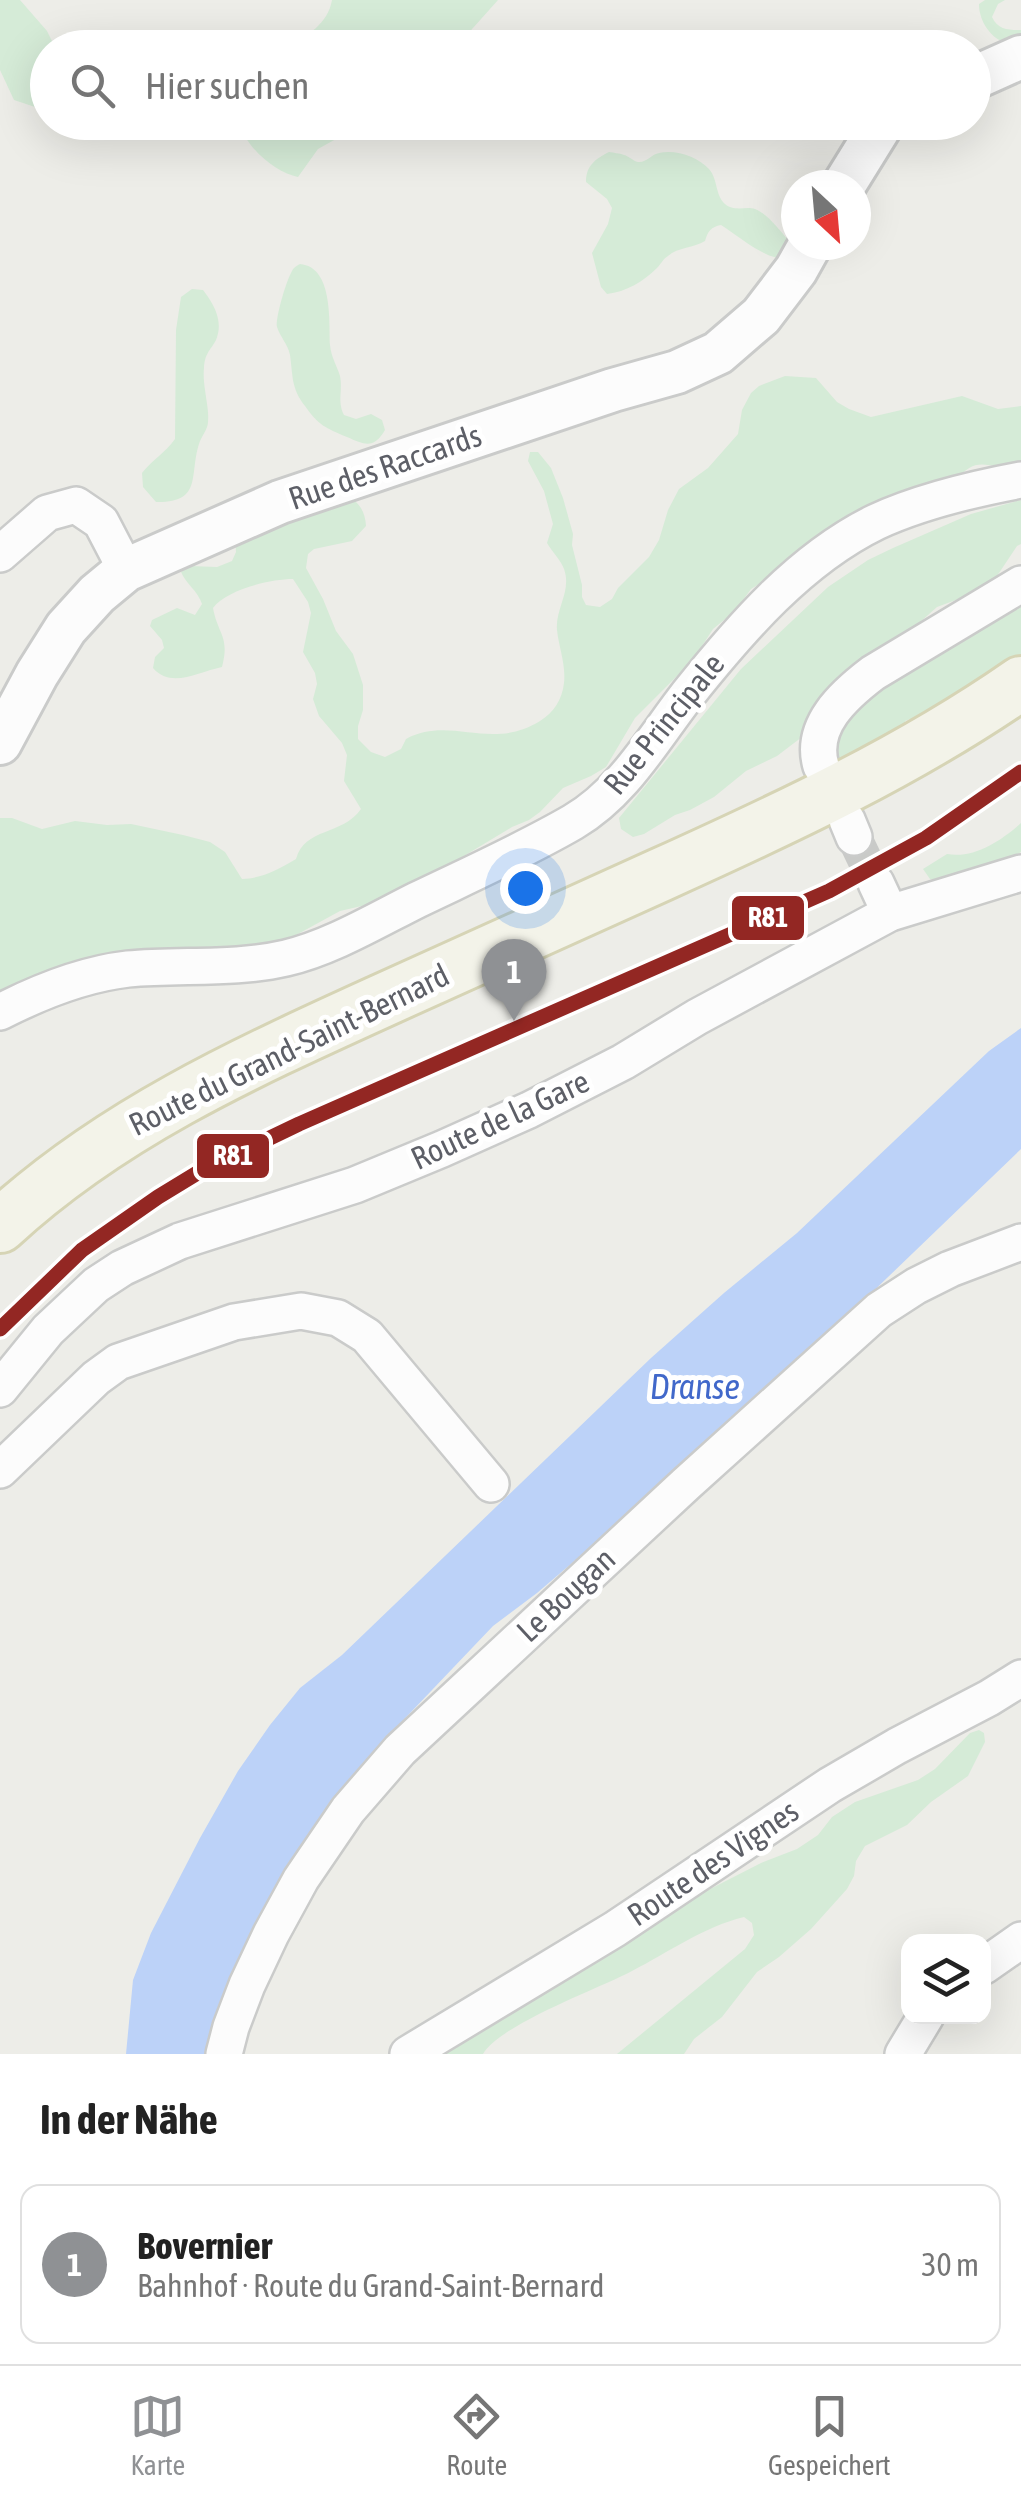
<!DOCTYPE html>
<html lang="de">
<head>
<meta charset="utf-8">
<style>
	:root { --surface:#fff; --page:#f6f6f6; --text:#222; --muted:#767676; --line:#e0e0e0; --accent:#8f9194 }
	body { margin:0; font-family:"Asap Condensed",sans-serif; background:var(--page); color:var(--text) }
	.controls { position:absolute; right:30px; bottom:30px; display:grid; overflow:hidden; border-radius:20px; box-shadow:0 10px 40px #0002 }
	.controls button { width:90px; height:90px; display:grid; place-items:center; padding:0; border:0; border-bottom:2px solid var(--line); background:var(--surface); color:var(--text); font:50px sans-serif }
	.compass { position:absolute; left:781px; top:170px; width:90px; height:90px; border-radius:50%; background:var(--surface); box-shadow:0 10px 40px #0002; rotate:154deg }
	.you { position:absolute; left:525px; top:888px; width:35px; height:35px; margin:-25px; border:8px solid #fff; border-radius:50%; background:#1a73e8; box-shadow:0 0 0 15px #1a73e833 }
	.badge { display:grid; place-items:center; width:65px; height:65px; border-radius:50%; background:var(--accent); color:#fff; font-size:32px; font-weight:700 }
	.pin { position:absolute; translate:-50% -82px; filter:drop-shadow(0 2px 5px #0008) }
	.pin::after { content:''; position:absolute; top:52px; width:35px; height:30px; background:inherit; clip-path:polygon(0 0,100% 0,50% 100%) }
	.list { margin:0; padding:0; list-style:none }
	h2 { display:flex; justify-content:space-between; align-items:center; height:130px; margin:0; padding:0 40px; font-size:42px }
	h2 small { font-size:32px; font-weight:400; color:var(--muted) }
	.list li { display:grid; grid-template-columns:65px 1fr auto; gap:30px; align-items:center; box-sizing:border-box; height:160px; margin:0 20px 20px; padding:0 20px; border:2px solid var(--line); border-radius:20px }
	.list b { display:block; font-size:38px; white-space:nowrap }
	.list p { margin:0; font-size:32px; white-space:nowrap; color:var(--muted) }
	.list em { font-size:32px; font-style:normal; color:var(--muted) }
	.icon { flex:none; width:55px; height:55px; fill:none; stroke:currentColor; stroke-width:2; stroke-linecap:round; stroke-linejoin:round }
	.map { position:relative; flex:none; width:1021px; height:2054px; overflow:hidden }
	.search { position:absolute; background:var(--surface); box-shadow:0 10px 40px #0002; left:30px; right:30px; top:30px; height:110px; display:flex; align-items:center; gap:25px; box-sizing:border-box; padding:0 35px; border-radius:55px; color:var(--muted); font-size:38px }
	.sheet { height:310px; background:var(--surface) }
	nav { display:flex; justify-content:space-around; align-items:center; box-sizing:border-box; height:140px; border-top:2px solid var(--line); background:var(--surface); font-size:28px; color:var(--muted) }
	nav a { display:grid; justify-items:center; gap:5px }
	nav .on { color:var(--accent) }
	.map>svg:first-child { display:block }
</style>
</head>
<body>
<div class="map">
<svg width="1021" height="2054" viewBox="0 0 1021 2054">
	<rect width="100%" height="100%" fill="#edede8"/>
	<g fill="#d5ebd7">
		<path d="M0 0H20L47 31 55 47 48 48 47 111 14 100 0 70Z"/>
		<path d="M332 0H498L456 47H287C307 36 328 24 332 0Z"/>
		<path d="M985 0H1005L998 4 992 17C998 30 1008 30 1021 30V44C1015 43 1008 44 1003 42 988 35 979 19 979 4Z"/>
		<path d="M240 123V122L360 123 354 129 318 149 298 177C276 173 244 146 240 123Z"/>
		<path d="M609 152C614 153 619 153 624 155 629 156 633 161 638 162 646 163 652 154 659 153 676 149 698 157 709 169 718 179 715 195 725 204 734 212 746 206 755 209 768 214 780 231 789 241L779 258C761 256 737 235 721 225 711 227 708 231 705 241 694 248 678 247 668 256 662 260 662 263 657 268 644 281 626 292 607 294L601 287 592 253 608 224 612 208 607 199 586 182C586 166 595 159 609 152Z"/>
		<path d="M300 264C333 267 329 320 330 345 331 357 337 366 340 376 343 391 337 401 344 415L356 419 371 414 382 420 385 430C374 449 365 445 347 437 326 428 319 426 305 406 291 388 293 376 290 355 288 344 280 337 277 327 275 318 288 274 294 268 296 266 298 265 300 264Z"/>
		<path d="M192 289 203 290C214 304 224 322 216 340 210 351 205 353 204 368 202 385 210 409 208 422 208 429 201 437 199 444 189 475 203 503 156 502L143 487 142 473C152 460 165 453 175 439L176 330 181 297Z"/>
		<path d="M785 376 816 378 837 402 849 409 871 417 962 396 998 409 1021 406V468C993 473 977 449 954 484L784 575 764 581 751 589 735 611 713 629 693 660 635 718 606 767 591 776 563 788 540 812 529 820 512 827 429 877 383 901 340 911 276 946 54 970 29 978 0 998V818H12L42 829 75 821 107 825 131 824 183 835 210 842 225 852 242 879C263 878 277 870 296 859 305 827 342 836 361 809L344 781 347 755 342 743 319 716 313 699 317 684 315 673 303 652 311 613 308 602 293 579C270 579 226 590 213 608 218 635 230 636 222 667 198 672 171 689 153 668L155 657 164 648 162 640 150 626 152 620 177 608 195 615 202 604C198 591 186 584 181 572L190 566 217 567 232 561 236 552 235 536 302 518 344 493C358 502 365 509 366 526L352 541 314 549 308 554 306 568 323 599 336 631 353 654 363 685V710L358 726V739L371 752 385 757 401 749 406 739C451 715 490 752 540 721 554 712 562 700 564 683 566 665 559 648 557 630 555 609 572 591 564 569 561 560 552 552 547 543L553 524 544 491 528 461 530 452H538L551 468 563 498 573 534 572 545 582 585V597L586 605 600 607 612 599 618 588 649 557 659 540 668 510 679 489 708 468 738 434 742 410 751 393 759 386Z"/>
		<path d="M1021 500V544L1017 546 995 579 972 594 937 607 872 665 802 737 777 756 746 771 714 797 690 810 675 815 644 834 633 837 621 829 619 818 741 669 828 587 868 560 893 548 971 514Z"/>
		<path d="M1021 595V654L911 722 910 719 905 721 906 725 832 766 830 738 846 706Z"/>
		<path d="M1021 823V852L1004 862 951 883 930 879 923 869 947 854C974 859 1002 840 1021 823Z"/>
		<path d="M979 1730 984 1733 985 1742 968 1776 931 1802 907 1825 865 1846 856 1861 854 1876 847 1889 811 1929 779 1957 757 1972 722 2017 694 2039 684 2054H617L745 1949 754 1935 752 1923 744 1917C703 1927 669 1952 632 1971 598 1989 501 2024 483 2054H445L475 2035 505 2009 673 1908 761 1863 797 1849 818 1835 832 1817 855 1802 918 1780 935 1769 970 1733Z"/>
	</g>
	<path fill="#bcd2f8" d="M1021 1028V1149L807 1355 661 1487 537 1593 493 1626 392 1732 329 1809 210 2054H126L133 1980 151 1933 200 1838 238 1771 270 1725 300 1688 342 1655 651 1358 724 1293 797 1233 989 1051Z"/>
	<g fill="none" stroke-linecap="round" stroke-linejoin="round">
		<path stroke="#c9cac8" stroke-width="35" stroke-dasharray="35 18" stroke-linecap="butt" d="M854 837 876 883"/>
		<defs>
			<g id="minor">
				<path d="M0 554 47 513 76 505 101 522 126 570"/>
				<path d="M821 766C809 726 844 695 873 673L1021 584"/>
				<path d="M847 820 854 837"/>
				<path d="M876 883 890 913"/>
				<path d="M0 1012C39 992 84 974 128 969 181 964 234 970 286 958 330 948 377 920 417 900 469 875 523 851 573 822 623 793 653 739 688 694 740 629 800 559 876 522 921 501 973 489 1021 480"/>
				<path d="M0 1389 48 1330 96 1285 122 1268 180 1241 355 1185 442 1149 529 1110 623 1062 697 1017 890 913 1021 873"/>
				<path d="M0 1470 96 1378 118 1362 234 1322 301 1311 338 1318 367 1336 491 1484"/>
				<path d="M984 1966 1021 1940"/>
				<path d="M224 2054 231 2027 247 1985 271 1934 301 1879 348 1810 400 1750 686 1484 879 1310 916 1286 950 1269 1021 1242"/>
				<path d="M408 2054 615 1929 830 1785 897 1746 989 1698 1021 1678"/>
				<path d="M903 2054 926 2016"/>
			</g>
			<g id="tertiary">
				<path d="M974 78 1021 57"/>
				<path d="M844 185 883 122"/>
				<path d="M0 743 37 674 66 628 97 594 126 570 280 502 613 390 677 372 718 353 761 316 796 270 810 245"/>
			</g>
			<path id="primary" d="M0 1226C109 1125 243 1064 377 1003 471 960 565 917 660 875 784 819 909 761 1021 683"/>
		</defs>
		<use href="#minor" stroke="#cacbca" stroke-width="40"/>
		<use href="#tertiary" stroke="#cacbca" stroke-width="48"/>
		<use href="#primary" stroke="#d6d4b5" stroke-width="58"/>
		<use href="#minor" stroke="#fcfcfc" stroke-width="35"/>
		<use href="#tertiary" stroke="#fcfcfc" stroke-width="42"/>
		<use href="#primary" stroke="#f3f3e9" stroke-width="52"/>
		<defs>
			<path id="rail-1" d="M0 1329 82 1250 158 1197 199 1172 299 1124 829 891 926 838 1021 772"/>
		</defs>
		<use href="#rail-1" stroke="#fff" stroke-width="22"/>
		<use href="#rail-1" stroke="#932723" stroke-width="15"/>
	</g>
	<g text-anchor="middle" stroke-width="10" stroke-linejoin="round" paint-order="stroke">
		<g font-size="32" fill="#5d5f67" stroke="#fff">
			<text transform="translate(385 467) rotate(-19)" y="11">Rue des Raccards</text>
			<text transform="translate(664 724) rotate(-51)" y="11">Rue Principale</text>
			<text transform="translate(289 1050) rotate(-26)" y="11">Route du Grand-Saint-Bernard</text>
			<text transform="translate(500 1120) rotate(-25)" y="11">Route de la Gare</text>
			<text transform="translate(566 1595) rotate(-43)" y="11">Le Bougan</text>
			<text transform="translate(713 1863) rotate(-34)" y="11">Route des Vignes</text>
		</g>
		<g font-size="35" font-style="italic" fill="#4168ca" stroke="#fff">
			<text x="695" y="1399">Dranse</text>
		</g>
	</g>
	<g stroke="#fff" stroke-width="4">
		<rect x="730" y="894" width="76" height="48" rx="10" fill="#932723"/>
		<rect x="195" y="1132" width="76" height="48" rx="10" fill="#932723"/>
	</g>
	<g font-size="28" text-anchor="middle" font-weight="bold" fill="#fff">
		<text x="768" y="927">R81</text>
		<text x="233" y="1165">R81</text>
	</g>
</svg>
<div class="controls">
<button><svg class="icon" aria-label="layers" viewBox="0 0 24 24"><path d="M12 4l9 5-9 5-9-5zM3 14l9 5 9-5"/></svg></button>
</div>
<svg class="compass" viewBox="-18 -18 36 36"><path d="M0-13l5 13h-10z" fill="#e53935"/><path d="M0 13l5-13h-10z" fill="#767676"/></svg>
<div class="you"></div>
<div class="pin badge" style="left:514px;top:1021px">1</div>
<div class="search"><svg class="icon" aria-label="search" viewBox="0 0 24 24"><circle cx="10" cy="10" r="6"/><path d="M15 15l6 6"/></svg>Hier suchen</div>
</div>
<section class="sheet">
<h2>In der Nähe<small></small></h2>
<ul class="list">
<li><span class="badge">1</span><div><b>Bovernier</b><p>Bahnhof · Route du Grand-Saint-Bernard</p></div><em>30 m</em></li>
</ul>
</section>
<nav>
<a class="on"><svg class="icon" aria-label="map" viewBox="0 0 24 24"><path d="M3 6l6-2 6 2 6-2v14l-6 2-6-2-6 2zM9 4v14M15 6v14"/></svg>Karte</a>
<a><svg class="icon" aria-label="directions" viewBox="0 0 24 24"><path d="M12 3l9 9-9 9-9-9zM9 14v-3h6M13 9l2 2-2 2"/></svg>Route</a>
<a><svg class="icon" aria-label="saved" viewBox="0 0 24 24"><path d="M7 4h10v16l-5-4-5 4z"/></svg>Gespeichert</a>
</nav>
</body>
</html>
